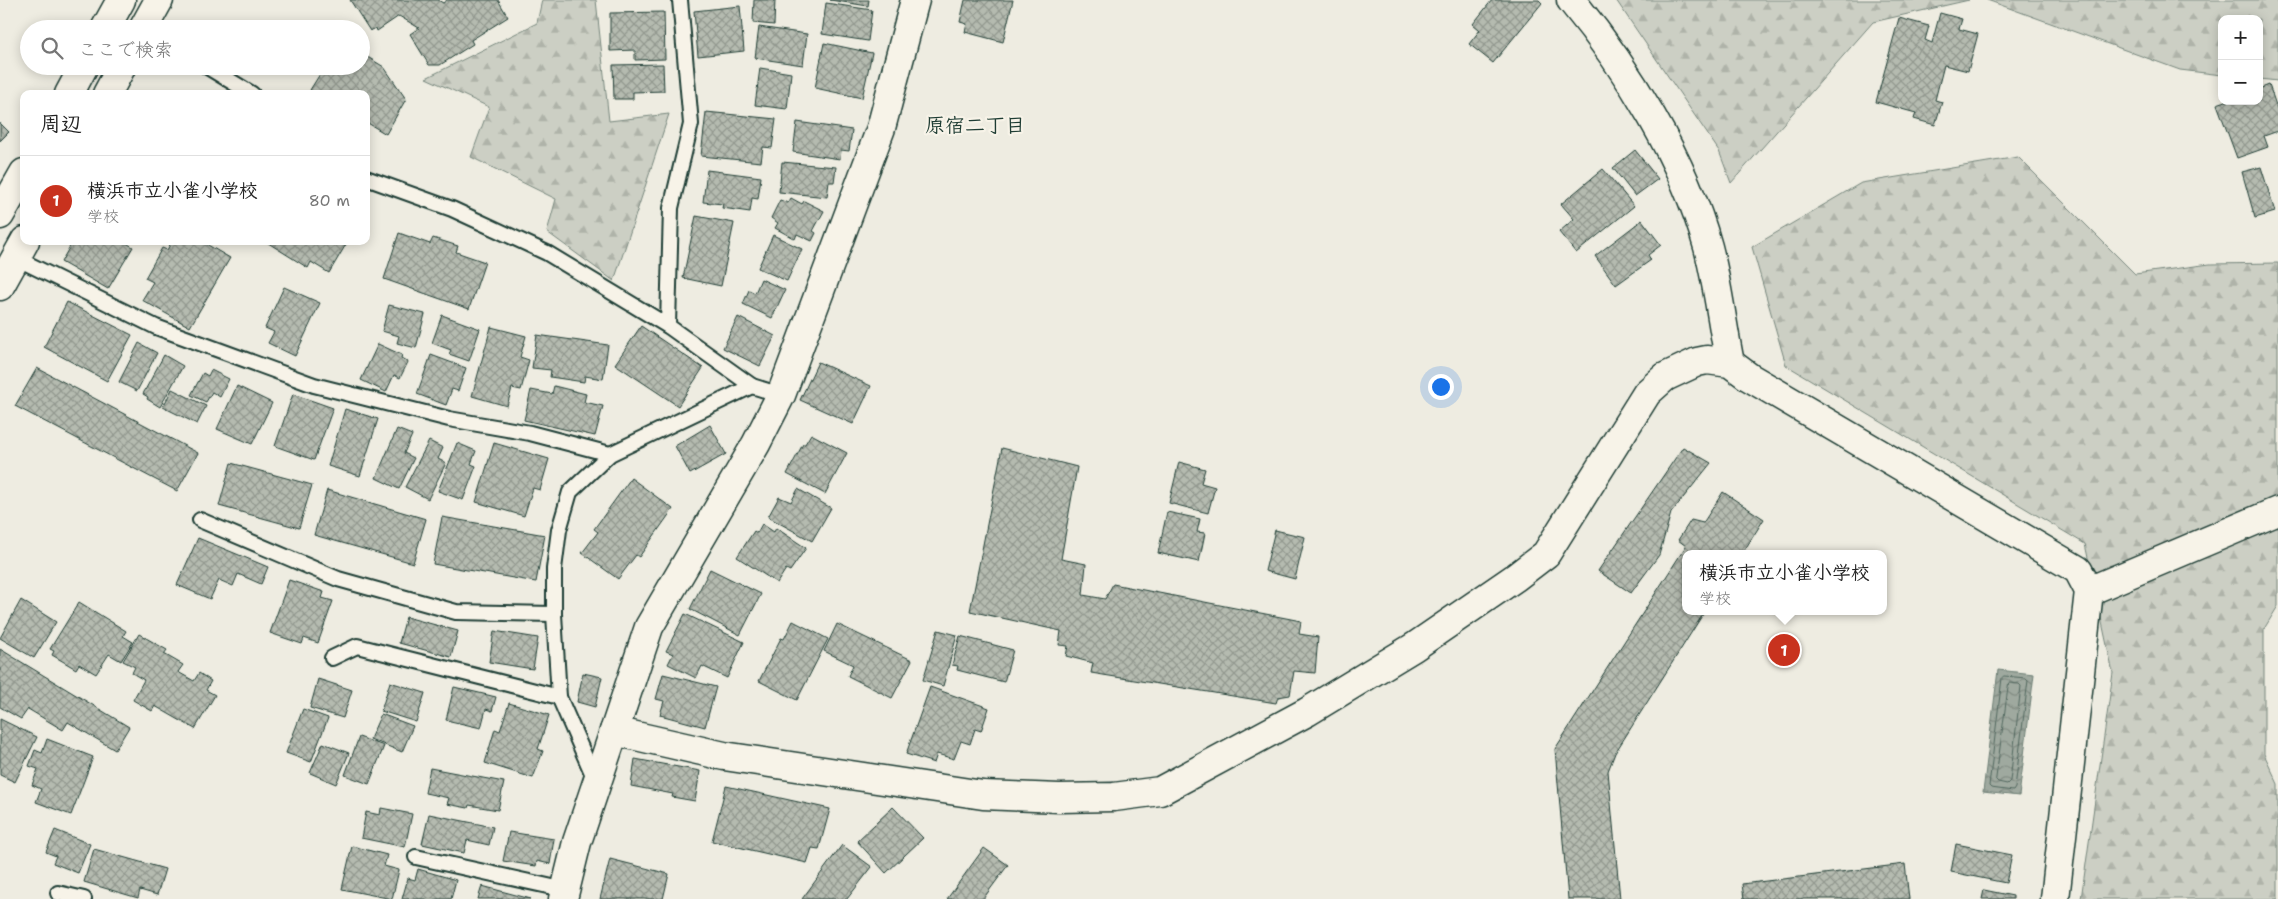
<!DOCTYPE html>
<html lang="ja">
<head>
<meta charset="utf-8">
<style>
	:root { --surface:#fff; --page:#f2f2f2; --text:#222; --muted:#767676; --line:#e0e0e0; --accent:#c8321e }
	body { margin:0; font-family:"Shantell Sans","Klee One",sans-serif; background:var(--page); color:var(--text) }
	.controls { position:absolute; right:15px; top:15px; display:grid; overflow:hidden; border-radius:10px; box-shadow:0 2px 12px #0003 }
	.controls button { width:45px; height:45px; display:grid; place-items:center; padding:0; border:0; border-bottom:1px solid var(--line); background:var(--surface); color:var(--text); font:25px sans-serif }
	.you { position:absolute; left:1440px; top:386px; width:18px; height:18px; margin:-12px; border:4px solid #fff; border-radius:50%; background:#1a73e8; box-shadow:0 0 0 8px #1a73e833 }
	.badge { display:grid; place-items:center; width:32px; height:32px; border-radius:50%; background:var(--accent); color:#fff; font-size:16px; font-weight:700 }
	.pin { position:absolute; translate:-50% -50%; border:2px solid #fff; box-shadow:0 1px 5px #0006 }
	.popup { position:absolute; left:1682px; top:550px; width:205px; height:65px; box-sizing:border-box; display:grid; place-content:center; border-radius:10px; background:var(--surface); filter:drop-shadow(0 1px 4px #0005); font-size:16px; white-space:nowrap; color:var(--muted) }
	.popup b { font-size:19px; color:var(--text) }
	.popup::after { content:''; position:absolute; left:50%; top:100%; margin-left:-10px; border:10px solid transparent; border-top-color:var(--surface) }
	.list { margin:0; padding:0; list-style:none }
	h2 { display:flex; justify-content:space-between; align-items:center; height:65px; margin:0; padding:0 20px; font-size:21px }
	h2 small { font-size:16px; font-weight:400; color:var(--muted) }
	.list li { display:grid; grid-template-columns:32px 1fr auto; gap:15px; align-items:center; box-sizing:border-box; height:90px; padding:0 20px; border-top:1px solid var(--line) }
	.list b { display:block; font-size:19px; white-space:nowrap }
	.list p { margin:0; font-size:16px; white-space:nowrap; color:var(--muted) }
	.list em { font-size:16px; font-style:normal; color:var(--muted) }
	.icon { flex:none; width:28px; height:28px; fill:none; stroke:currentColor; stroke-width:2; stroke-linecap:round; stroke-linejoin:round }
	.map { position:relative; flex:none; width:2278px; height:899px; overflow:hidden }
	.search { position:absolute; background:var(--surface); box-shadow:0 2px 12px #0003; left:20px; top:20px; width:350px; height:55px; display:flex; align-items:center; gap:12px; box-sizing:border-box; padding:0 18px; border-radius:28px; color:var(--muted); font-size:19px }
	.panel { position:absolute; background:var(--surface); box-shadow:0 2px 12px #0003; left:20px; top:90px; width:350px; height:155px; border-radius:10px }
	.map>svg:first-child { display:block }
</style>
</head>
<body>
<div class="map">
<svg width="2278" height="899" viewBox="0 0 2278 899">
	<defs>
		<pattern id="forest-firs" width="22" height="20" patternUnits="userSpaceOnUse" patternTransform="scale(1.25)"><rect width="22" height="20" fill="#cccfc4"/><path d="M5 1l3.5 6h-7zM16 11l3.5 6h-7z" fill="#afb3a9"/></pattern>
		<pattern id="water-waves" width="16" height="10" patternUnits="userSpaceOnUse" patternTransform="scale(1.25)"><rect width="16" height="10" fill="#9fa99f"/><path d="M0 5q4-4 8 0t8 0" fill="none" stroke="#818b82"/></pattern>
		<pattern id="building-cross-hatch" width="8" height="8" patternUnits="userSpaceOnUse" patternTransform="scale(1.25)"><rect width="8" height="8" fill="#b5bbb0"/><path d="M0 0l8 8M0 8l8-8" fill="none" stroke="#939990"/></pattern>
	</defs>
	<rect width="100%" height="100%" fill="#eeece1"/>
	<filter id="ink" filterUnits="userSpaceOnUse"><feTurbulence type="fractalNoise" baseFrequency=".02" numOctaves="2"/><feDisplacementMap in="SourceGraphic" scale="10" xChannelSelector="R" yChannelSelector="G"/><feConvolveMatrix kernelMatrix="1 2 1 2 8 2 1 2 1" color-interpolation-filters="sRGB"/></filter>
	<g filter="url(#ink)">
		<g fill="url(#forest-firs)" stroke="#76867c">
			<path d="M542 0H596L609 121 669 114 614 281 547 232 556 199 471 157 489 107 426 78 537 23Z"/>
			<path d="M1616 0H1969L1873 22 1731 183 1719 151Z"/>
			<path d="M1987 0H2278V81L2259 79V19H2222V75L2180 70Z"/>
			<path d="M2018 157 2135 274 2210 264 2278 263V606L2264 629V754L2278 784V899H2081L2113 673 2085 544 1786 365 1752 247 1861 183Z"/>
		</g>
		<path fill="url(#water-waves)" stroke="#6c7e74" d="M1998 670 2034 674 2019 796 1983 792Z"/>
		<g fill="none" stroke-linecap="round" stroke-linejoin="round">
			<g stroke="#52685f" stroke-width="1">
				<path d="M2004 676 2026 678 2028 680 2015 788 2013 791 1991 788 1989 786 2002 678Z"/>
				<path d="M2009 683 2019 684 2021 686 2010 781 2007 784 1998 782 1996 780Z"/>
			</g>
		</g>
		<g fill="url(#building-cross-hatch)" stroke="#1f3d34">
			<path d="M350 0H438L443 3 447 0H498L508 17 471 40 473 44 440 65H429L410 34 419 28 399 16 377 31 376 28 370 31Z"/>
			<path d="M754 0H775L774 25 753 23Z"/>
			<path d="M830 0H869L868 6Z"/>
			<path d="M965 0H1013L1003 42 965 32 967 24 960 22Z"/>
			<path d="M1492 0H1539L1542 3 1493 63 1469 44 1480 30 1473 24Z"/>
			<path d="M826 3 872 10 868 41 822 34Z"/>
			<path d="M740 6 744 51 698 56 694 11Z"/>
			<path d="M664 12 665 59 635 60V50L610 51V13Z"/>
			<path d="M1940 13 1962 19 1959 29 1978 34 1968 71 1944 65 1935 100 1942 102 1935 125 1914 119 1916 113 1876 102 1899 18 1929 26 1925 40 1932 43Z"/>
			<path d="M759 27 807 34 803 65 755 58Z"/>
			<path d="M824 43 872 53 862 98 815 88Z"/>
			<path d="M361 53 384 67 406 99 386 134 366 122V94H318L310 90 325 66H361Z"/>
			<path d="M663 64 664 91 633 92V99H614L613 65Z"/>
			<path d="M760 68 791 73 787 109 755 105Z"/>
			<path d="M2269 85 2278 111V131L2264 136 2268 147 2237 158 2217 104 2226 101H2259V89Z"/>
			<path d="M706 112 776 119 772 148 763 147 761 162 701 156Z"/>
			<path d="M797 122 852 130 849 151 841 150 840 159 793 152Z"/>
			<path d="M0 123 9 132 0 141Z"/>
			<path d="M1635 150 1658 179 1635 196 1613 168Z"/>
			<path d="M782 162 836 167 834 182H829L827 197 779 192Z"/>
			<path d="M2261 167 2275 212 2255 218 2242 172Z"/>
			<path d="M1603 169 1634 206 1576 253 1559 232 1574 219 1561 204Z"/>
			<path d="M707 170 761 177 758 199 752 198 750 212 722 208 723 204 703 202Z"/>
			<path d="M791 198 802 204 804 201 824 211 813 231 816 233 812 241 797 234 795 239 775 228 778 223 771 218 780 200 788 203Z"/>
			<path d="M696 216 734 223 721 286 683 278Z"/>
			<path d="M1642 220 1661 245 1648 255 1651 260 1616 285 1595 256Z"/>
			<path d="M399 233 430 244 433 238 458 246 456 252 485 262 469 309 384 279Z"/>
			<path d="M773 235 802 249 787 281 758 268Z"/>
			<path d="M73 241H123L133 247 108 289 61 262Z"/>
			<path d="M172 241H201L230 258 190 327 142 300 153 282 145 278 162 248 167 250Z"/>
			<path d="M265 241H348L329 273 311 262 308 268Z"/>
			<path d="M761 279 785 290 772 318 743 304 749 290 755 293Z"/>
			<path d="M284 287 320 303 295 356 268 343 274 332 265 328Z"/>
			<path d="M67 302 132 335 107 381 44 347Z"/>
			<path d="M389 305 425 314 416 348 397 343 399 336 382 331Z"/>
			<path d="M442 315 480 329 469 361 449 354 451 350 432 343Z"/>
			<path d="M738 317 775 336 760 366 723 348Z"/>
			<path d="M641 326 703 368 678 406 615 364Z"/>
			<path d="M491 327 526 336 520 357 529 360 521 390 512 388 507 406 472 396Z"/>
			<path d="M537 335 608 345 603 379 585 376 584 382 550 377 551 370 532 368Z"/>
			<path d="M139 343 157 353 137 391 119 382Z"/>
			<path d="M378 344 402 355 401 358 408 362 400 378 394 375 386 392 361 380Z"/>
			<path d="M164 355 183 366 160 407 147 399 148 397 143 394Z"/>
			<path d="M431 355 466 368 458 391 452 389 446 405 417 394Z"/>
			<path d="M818 362 871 386 853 424 800 400Z"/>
			<path d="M37 368 198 453 177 491 15 406Z"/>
			<path d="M211 370 229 379 220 397 212 392 206 402 191 395 203 373 208 376Z"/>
			<path d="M237 386 272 403 252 444 217 429Z"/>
			<path d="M554 386 586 394 584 402 603 406 595 436 524 420 531 390 552 394Z"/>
			<path d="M172 389 206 406 197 424 163 407Z"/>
			<path d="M293 394 333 408 314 460 275 446Z"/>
			<path d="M345 409 378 419 360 476 328 466Z"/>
			<path d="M710 425 726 454 690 474 675 446Z"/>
			<path d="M397 429 412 435 404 453 414 458 399 489 376 478Z"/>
			<path d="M811 434 847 453 825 494 787 474 803 444H805Z"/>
			<path d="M429 441 443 448 438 459 446 463 428 499 405 487Z"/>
			<path d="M457 443 476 451 471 464 476 466 463 500 438 491Z"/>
			<path d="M494 443 549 459 540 490 533 488 524 516 476 502Z"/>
			<path d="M1683 447 1711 463 1671 513 1659 555 1631 593 1598 571Z"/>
			<path d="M1002 448 1077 467 1061 559 1086 564 1083 595 1105 599 1113 584 1301 621 1299 634 1318 637 1315 673 1294 671 1290 695 1278 697 1276 703 1091 673 1093 663 1066 656 1068 646 1059 645 1061 631 970 611Z"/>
			<path d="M1179 462 1205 469 1201 483 1215 487 1208 513 1169 503Z"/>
			<path d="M231 463 312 485 299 528 219 506Z"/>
			<path d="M631 478 673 509 639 557 636 555 618 579 582 553 598 532 594 529Z"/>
			<path d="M798 489 831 508 812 541 768 517 779 497 791 502Z"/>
			<path d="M327 490 426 519 413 563 314 535Z"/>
			<path d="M1723 492 1764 519 1742 554H1685V611H1705L1615 753 1608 771 1620 899H1568L1555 749 1686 546 1678 540 1691 520 1703 523Z"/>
			<path d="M1167 512 1200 519 1197 532 1205 533 1199 562 1158 553Z"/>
			<path d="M442 517 545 535 536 582 433 564Z"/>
			<path d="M762 524 774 532 776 528 806 548 790 571 786 569 777 583 737 557 754 531 757 533Z"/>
			<path d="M1275 530 1305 537 1295 579 1265 571Z"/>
			<path d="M198 538 268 567 261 584 238 574 233 586 219 580 210 599 177 585Z"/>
			<path d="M710 569 761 594 740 635 690 609Z"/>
			<path d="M289 580 324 592 322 598 333 601 318 643 304 638 302 644 270 633Z"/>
			<path d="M21 600 56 622 34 658 0 638Z"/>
			<path d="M79 602 126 631 123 636 133 642 121 661 109 654 96 674 79 664 76 669 52 655 54 651 50 649Z"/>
			<path d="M685 614 744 642 727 678 702 666 696 678 668 664 673 654 666 651Z"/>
			<path d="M406 617 458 631 451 657 399 643Z"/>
			<path d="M793 621 828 639 797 700 759 681 781 638 784 639Z"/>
			<path d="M837 624 912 660 892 698 848 676 853 665 824 651Z"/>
			<path d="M938 630 957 635 943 686 923 680Z"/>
			<path d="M494 631 538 638 533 669 489 662Z"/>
			<path d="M139 634 167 650 164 654 183 665 178 672 194 681 199 673 211 681 206 690 215 695 195 729 155 706 152 711 133 700 144 680 132 673 135 667 123 661Z"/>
			<path d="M960 636 1013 650 1004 682 957 670 958 666 952 665Z"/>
			<path d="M0 649 129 727 115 750 68 722 63 730 28 709 21 719 0 707Z"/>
			<path d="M583 673 602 677 595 707 577 702Z"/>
			<path d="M663 674 716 687 705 727 660 715 664 701 656 699Z"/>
			<path d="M318 679 352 690 343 718 310 708Z"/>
			<path d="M390 682 425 693 416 722 381 711Z"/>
			<path d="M454 687 496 697 492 711 486 709 481 728 446 720Z"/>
			<path d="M930 687 989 708 981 731 975 729 970 744 961 741 954 759 937 754 934 763 906 754Z"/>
			<path d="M509 703 549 715 538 749 543 751 533 778 485 763 495 729 500 731Z"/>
			<path d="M303 709 328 718 311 762 286 753Z"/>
			<path d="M381 714 413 726 402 752 370 739Z"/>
			<path d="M0 719 37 737 15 782 0 775Z"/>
			<path d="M359 737 384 746 369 784 345 775Z"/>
			<path d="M47 739 93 757 71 815 36 802 41 789 32 785 38 769 29 766 35 750 42 753Z"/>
			<path d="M323 743 349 753 336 784 310 773Z"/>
			<path d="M635 759 700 771 695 801 672 797 673 794 631 786Z"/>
			<path d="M430 768 504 782 498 810 469 805 468 808 447 804 449 798 425 793Z"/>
			<path d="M726 786 830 809 819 849 812 848 807 863 712 841Z"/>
			<path d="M893 807 923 838 886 873 857 841Z"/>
			<path d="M381 808 412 814 405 847 361 838 366 812 380 815Z"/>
			<path d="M429 814 493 827 489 845 467 840 464 853 422 844Z"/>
			<path d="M55 830 90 844 78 873 53 863 56 856 46 852Z"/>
			<path d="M509 832 554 839 550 864 537 861 536 866 503 861Z"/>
			<path d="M1956 844 2012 855 2006 883 1951 872Z"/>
			<path d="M842 845 872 867 847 899H802Z"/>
			<path d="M352 846 387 855 384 866 399 870 392 899 342 889Z"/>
			<path d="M984 848 1008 865 983 899H947Z"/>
			<path d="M94 849 165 869 157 895 140 890 138 898 84 882Z"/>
			<path d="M610 859 669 874 663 899H600Z"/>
			<path d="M1905 864 1909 899H1744L1742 884Z"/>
			<path d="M418 869 456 880 451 899H402L408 878 415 880Z"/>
			<path d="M482 886 531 899H478Z"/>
			<path d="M1984 890 2013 896V899H1982Z"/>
		</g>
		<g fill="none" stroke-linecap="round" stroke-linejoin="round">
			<defs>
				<g id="lane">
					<path d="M206 66 252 94"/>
					<path d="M366 178 452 209 547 253 668 326 752 386"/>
					<path d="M16 258 156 327 314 385 449 419 530 433 610 454"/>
					<path d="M668 326 671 208 691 124 680 0"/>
					<path d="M200 520 338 579 456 612 554 614"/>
					<path d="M332 658 357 646 559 697"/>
					<path d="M596 782 559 697 554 614V569L559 530 570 492 610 454 752 386 781 395"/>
					<path d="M416 857 566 890"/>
					<path d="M58 893 84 899"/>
				</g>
				<g id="street">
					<path d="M1571 0C1628 69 1684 160 1708 247 1718 285 1722 324 1730 363"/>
					<path d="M2089 591 2278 511"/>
					<path d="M614 731 724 756 983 795 1059 798 1114 797 1160 791 1307 712 1414 647 1516 577 1546 554 1647 393 1665 377 1697 362 1707 360 1730 363 1749 377 2078 570 2089 591 2055 899"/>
					<path d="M563 899 577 842 649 627 756 444 781 395 881 128 915 0"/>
				</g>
				<g id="highway">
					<path d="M105 29 121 0"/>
					<path d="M143 29 159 0"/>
					<path d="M69 94 84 66"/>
					<path d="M107 94 122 66"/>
					<path d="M0 215 24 173"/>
					<path d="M0 286 25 241"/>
				</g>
			</defs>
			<use href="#lane" stroke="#1f3d34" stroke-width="18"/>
			<use href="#street" stroke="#1f3d34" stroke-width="31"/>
			<use href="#highway" stroke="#1f3d34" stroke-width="31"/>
			<use href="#lane" stroke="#f7f3e8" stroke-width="14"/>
			<use href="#street" stroke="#f7f3e8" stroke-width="28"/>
			<use href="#highway" stroke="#f7f3e8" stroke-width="28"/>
		</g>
	</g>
	<g text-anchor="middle" stroke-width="4.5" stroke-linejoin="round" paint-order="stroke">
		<g font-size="20" font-weight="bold" fill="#1f3d34" stroke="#f7f3e8">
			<text x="975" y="132">原宿二丁目</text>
		</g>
	</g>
</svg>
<div class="controls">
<button>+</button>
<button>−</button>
</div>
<div class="you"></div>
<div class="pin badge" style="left:1784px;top:650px">1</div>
<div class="popup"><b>横浜市立小雀小学校</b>学校</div>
<div class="search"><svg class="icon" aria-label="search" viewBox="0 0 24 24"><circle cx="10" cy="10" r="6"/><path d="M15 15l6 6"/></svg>ここで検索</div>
<section class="panel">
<h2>周辺<small></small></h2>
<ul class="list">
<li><span class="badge">1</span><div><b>横浜市立小雀小学校</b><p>学校</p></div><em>80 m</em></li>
</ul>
</section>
</div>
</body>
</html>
